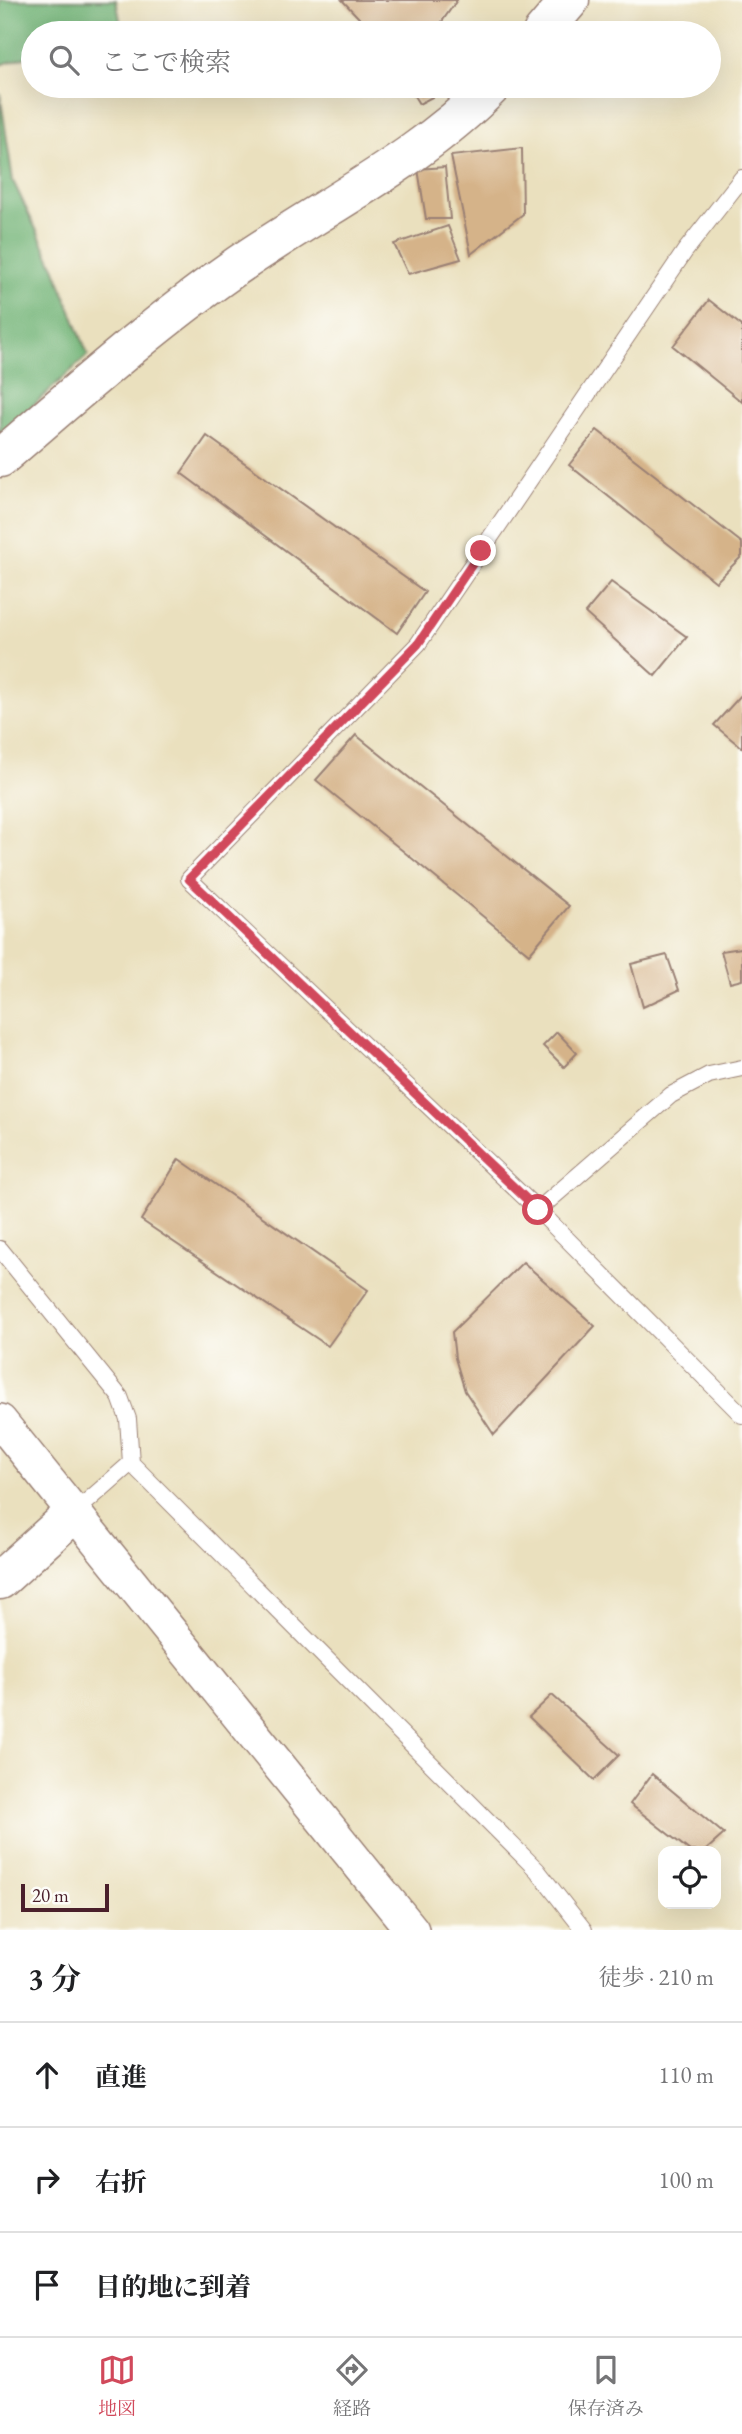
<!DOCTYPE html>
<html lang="ja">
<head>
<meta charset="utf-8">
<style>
	:root { --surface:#fff; --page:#f2f2f2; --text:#202124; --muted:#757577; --line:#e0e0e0; --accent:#d1495b }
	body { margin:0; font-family:"EB Garamond","Noto Serif JP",serif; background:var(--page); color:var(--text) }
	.controls { position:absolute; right:21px; bottom:21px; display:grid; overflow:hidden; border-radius:14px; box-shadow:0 7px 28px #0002 }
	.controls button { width:63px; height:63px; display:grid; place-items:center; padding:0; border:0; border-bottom:2px solid var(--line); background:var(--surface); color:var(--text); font:35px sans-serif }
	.scale { position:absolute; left:21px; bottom:18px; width:88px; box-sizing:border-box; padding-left:7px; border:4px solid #4a1f2b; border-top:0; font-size:19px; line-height:24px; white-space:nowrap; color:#4a1f2b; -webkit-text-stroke:5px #fdfcf7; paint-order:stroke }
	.stop { position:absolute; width:21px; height:21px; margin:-16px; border:5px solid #d1495b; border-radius:50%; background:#fff }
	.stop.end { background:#d1495b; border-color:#fff; box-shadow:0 2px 7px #0008 }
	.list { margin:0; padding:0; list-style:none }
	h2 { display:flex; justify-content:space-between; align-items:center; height:91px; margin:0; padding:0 28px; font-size:30px }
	h2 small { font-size:23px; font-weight:400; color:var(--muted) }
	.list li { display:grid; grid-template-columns:46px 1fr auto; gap:21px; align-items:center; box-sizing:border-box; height:105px; padding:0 28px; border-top:2px solid var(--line) }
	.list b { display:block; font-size:26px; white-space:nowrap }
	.list em { font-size:23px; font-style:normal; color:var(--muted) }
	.icon { flex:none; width:38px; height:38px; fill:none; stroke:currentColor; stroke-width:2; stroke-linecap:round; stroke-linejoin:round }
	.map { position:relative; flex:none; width:742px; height:1930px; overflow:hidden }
	.search { position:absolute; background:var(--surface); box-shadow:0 7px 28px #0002; left:21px; right:21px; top:21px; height:77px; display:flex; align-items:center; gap:18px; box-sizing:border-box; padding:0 24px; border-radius:38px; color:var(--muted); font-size:26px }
	.sheet { height:406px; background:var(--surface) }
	nav { display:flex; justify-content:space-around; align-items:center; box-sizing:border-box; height:98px; border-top:2px solid var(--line); background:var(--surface); font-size:19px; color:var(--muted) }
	nav a { display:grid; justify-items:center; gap:4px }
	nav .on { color:var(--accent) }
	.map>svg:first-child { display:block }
</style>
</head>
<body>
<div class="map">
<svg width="742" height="1930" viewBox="0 0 742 1930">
	<rect width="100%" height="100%" fill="#fdfcf7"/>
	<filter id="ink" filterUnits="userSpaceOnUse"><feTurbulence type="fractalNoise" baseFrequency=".0143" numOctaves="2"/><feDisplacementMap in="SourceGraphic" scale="14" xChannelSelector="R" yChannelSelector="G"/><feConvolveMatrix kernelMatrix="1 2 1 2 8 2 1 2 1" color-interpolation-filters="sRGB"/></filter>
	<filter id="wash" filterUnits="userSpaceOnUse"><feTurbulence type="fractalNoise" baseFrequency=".00686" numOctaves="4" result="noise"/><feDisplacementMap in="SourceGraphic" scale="28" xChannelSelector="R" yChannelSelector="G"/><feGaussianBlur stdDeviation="1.57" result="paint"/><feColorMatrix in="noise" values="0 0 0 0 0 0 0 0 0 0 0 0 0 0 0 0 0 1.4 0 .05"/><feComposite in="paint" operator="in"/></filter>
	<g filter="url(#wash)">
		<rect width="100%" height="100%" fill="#eae0be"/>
		<g fill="#6fb275" stroke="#5c6850" stroke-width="2">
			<path d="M0 0H116L122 29 107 33H33V55L0 65Z"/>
			<path d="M0 93 13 181 54 267 88 355 0 436Z"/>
		</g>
		<g id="blocks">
			<g fill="#d5b389">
				<path d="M342 0H457L434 33H373Z"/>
				<path d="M408 86H453L419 104Z"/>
				<path d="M522 148 523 214 471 254 451 156Z"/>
				<path d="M445 167 450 219H426L418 169Z"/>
				<path d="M448 226 461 259 408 274 394 244Z"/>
				<path d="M709 300 742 326V402L673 346Z"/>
				<path d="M597 430 742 543V556L716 582 569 465Z"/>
				<path d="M207 436 425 592 397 633 181 473Z"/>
				<path d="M611 582 687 637 655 676 585 613Z"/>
				<path d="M742 694V748L714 725Z"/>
				<path d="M356 735 569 906 529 954 316 780Z"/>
				<path d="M742 948V980L730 983 721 951Z"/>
				<path d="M667 955 679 990 643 1007 631 964Z"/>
				<path d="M557 1032 577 1053 564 1067 543 1046Z"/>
				<path d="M179 1159 368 1290 328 1346 141 1220Z"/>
				<path d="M523 1262 595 1326 494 1435 465 1391 455 1358 452 1332Z"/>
				<path d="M552 1695 619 1755 594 1780 529 1717Z"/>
				<path d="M652 1774 724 1834 705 1851H690L630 1804Z"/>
			</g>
		</g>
	</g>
	<g filter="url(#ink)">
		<use href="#blocks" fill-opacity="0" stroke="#9a8074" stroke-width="2"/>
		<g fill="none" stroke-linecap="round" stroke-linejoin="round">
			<defs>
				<g id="service">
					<path d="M742 178 685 251 418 644 189 879 538 1210 742 1415"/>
					<path d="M538 1210 671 1095 709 1075 742 1068"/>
					<path d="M0 1249 120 1397 128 1419 131 1463 537 1870 584 1930"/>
					<path d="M74 1513 131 1463"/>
				</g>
				<path id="minor" d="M0 1421 412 1930"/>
				<g id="tertiary">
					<path d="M542 33 570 0"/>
					<path d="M0 458C75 394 150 327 231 270 318 209 418 162 492 86"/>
					<path d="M0 1580 74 1513"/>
				</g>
			</defs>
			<use href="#service" stroke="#9a8074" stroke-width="18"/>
			<use href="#minor" stroke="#9a8074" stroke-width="36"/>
			<use href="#tertiary" stroke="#9a8074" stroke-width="41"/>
			<use href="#service" stroke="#fff" stroke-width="16"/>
			<use href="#minor" stroke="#fff" stroke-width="33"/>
			<use href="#tertiary" stroke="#fff" stroke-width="38"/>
		</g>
	</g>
	<g fill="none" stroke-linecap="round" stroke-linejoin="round" filter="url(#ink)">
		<path stroke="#d1495b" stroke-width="9" d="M481 551 418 644 189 879 538 1210"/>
	</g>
</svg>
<div class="controls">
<button><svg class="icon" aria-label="locate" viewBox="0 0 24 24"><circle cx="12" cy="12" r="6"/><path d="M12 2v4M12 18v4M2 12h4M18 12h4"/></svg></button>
</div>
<div class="scale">20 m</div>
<div class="stop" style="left:538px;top:1210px"></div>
<div class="stop end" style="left:481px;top:551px"></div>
<div class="search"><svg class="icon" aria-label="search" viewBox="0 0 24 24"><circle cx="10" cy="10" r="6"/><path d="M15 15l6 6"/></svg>ここで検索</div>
</div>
<section class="sheet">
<h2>3 分<small>徒歩 · 210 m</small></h2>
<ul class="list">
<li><svg class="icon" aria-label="ahead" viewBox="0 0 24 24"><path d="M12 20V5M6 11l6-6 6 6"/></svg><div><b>直進</b></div><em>110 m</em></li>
<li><svg class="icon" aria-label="right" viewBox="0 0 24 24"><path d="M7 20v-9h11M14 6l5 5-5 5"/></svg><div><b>右折</b></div><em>100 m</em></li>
<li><svg class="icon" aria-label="arrive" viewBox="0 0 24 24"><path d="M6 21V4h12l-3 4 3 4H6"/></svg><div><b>目的地に到着</b></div></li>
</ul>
</section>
<nav>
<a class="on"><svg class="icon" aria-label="map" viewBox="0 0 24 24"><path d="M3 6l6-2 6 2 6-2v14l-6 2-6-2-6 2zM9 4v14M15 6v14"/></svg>地図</a>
<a><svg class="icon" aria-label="directions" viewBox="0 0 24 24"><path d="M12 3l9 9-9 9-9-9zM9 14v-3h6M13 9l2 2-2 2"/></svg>経路</a>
<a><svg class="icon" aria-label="saved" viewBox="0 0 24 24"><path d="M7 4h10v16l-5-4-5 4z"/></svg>保存済み</a>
</nav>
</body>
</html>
